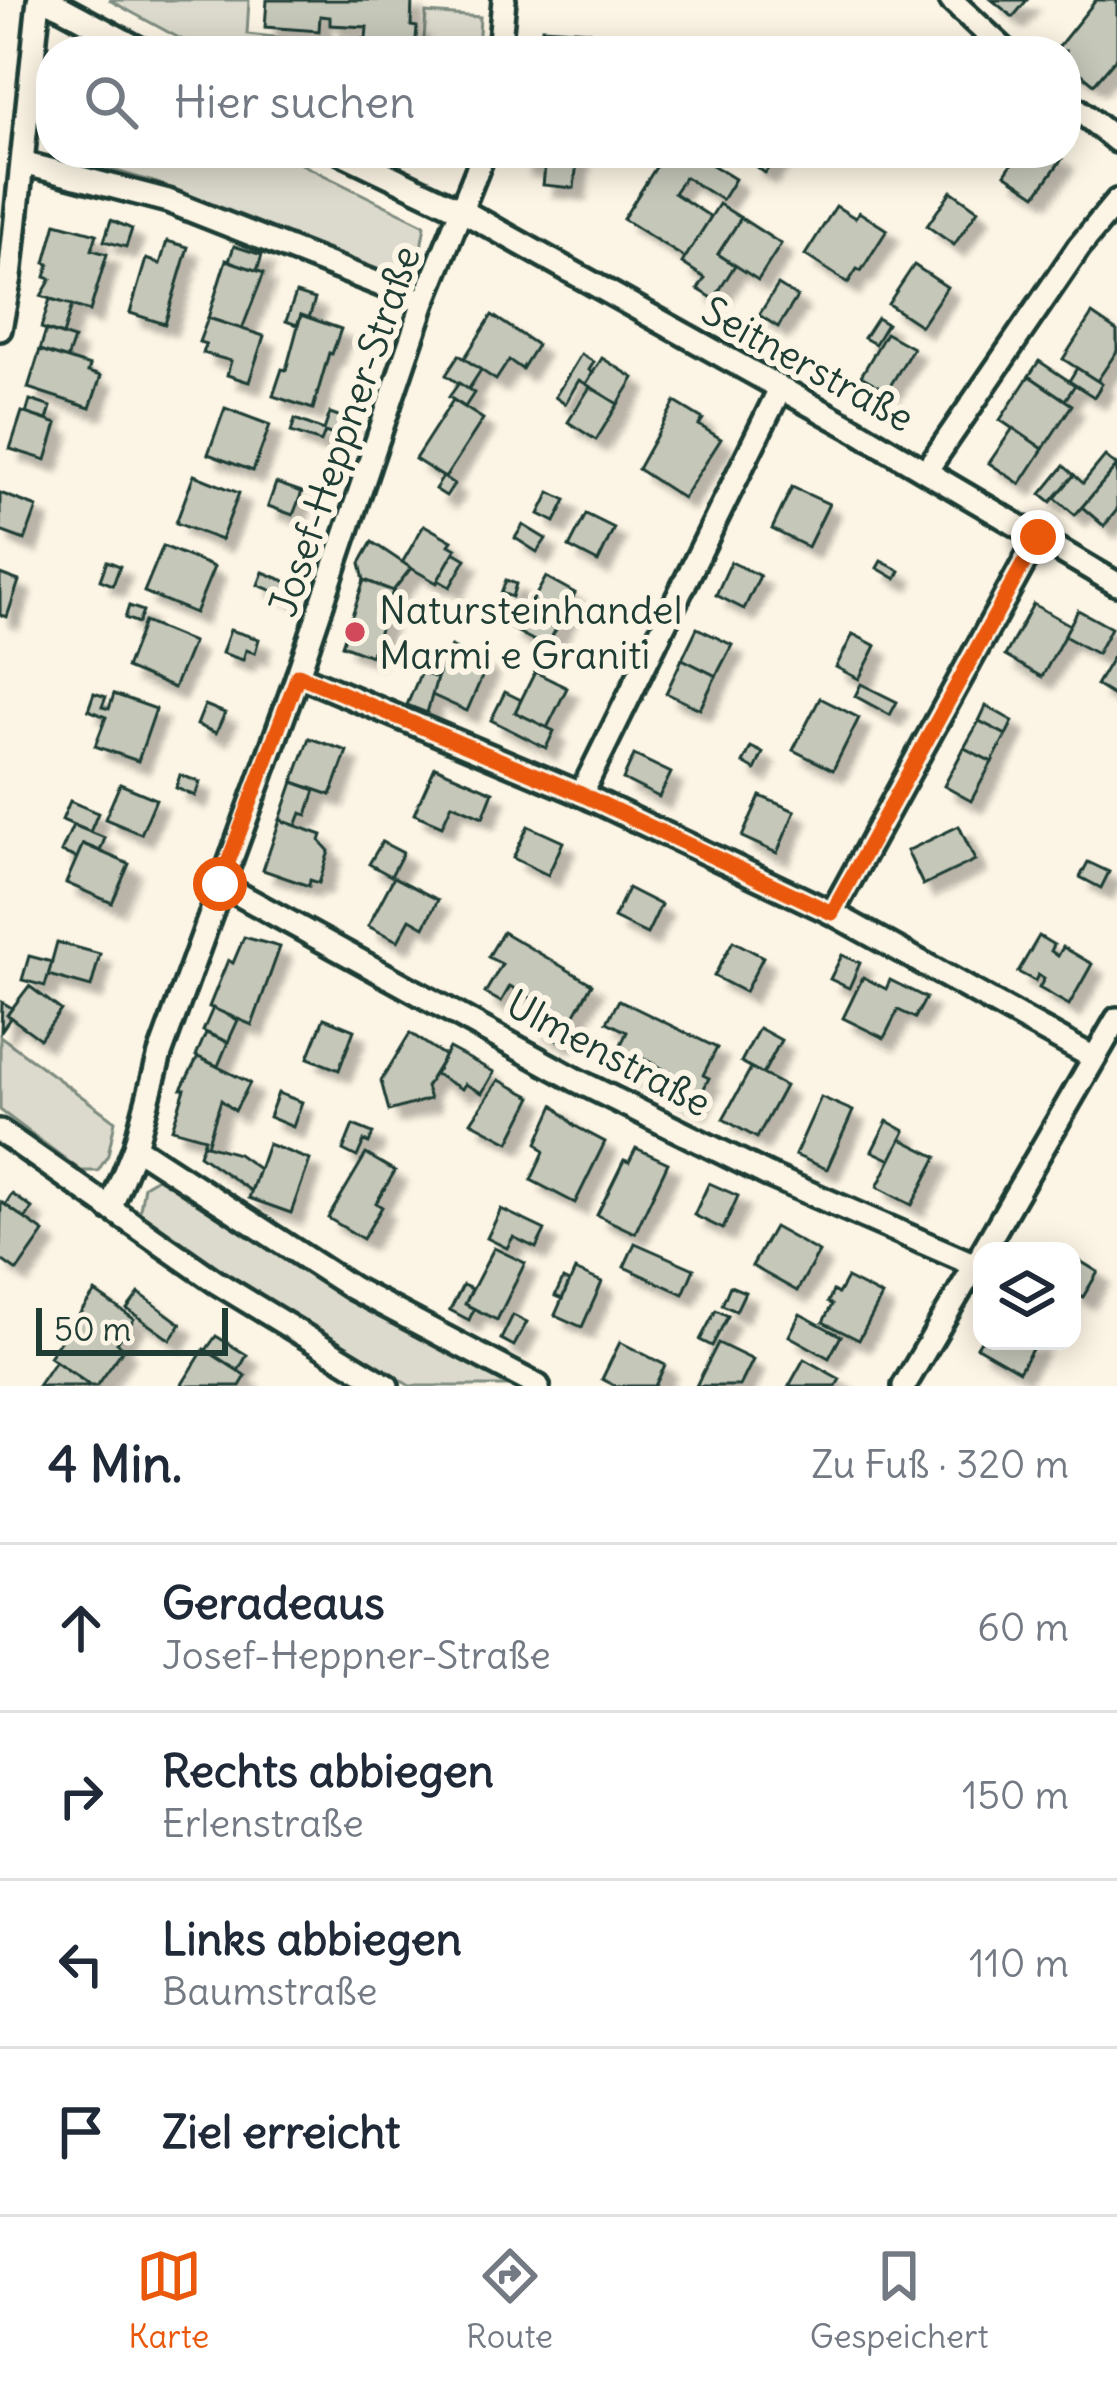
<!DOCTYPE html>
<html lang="de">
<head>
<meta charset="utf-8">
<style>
	:root { --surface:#fff; --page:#f2f2f3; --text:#1f2937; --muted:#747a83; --line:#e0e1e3; --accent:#ea580c }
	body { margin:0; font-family:Delius,sans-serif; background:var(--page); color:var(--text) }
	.controls { position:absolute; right:36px; bottom:36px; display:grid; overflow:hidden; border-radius:24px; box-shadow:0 6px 30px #0003 }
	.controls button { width:108px; height:108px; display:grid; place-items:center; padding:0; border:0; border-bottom:3px solid var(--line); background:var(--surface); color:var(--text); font:60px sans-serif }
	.scale { position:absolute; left:36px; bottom:30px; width:192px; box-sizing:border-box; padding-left:12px; border:6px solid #1f3d34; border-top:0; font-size:33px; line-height:42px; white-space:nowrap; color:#1f3d34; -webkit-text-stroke:9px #fcf5e5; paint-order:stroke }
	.stop { position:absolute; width:36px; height:36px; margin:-27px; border:9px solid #ea580c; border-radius:50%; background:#fff }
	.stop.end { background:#ea580c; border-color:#fff; box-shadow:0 3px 12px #0008 }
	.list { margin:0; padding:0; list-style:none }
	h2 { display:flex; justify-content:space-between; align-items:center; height:156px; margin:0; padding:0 48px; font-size:51px }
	h2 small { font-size:39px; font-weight:400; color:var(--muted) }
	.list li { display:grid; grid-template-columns:78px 1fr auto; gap:36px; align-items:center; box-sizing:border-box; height:168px; padding:0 48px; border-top:3px solid var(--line) }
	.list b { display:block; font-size:45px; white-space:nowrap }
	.list p { margin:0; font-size:39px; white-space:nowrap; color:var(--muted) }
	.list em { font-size:39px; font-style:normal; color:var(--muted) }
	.icon { flex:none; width:66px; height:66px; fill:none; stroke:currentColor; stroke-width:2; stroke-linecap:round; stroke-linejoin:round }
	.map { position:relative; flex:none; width:1117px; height:1386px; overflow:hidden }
	.search { position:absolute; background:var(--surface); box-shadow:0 6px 30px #0003; left:36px; right:36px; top:36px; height:132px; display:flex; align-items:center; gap:30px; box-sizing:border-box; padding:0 42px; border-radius:48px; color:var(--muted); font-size:45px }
	.sheet { height:828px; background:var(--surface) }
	nav { display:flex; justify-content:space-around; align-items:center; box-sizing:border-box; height:168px; border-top:3px solid var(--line); background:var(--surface); font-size:33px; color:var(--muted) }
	nav a { display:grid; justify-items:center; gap:6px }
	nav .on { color:var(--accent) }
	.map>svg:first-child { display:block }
</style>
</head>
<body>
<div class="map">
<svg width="1117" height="1386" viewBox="0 0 1117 1386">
	<defs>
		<filter id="shadow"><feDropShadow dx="11" dy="11" stdDeviation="3" flood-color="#0004"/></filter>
	</defs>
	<rect width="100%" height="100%" fill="#fcf5e5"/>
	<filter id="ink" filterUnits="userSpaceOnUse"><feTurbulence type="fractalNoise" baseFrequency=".00833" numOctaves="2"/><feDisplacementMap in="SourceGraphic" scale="24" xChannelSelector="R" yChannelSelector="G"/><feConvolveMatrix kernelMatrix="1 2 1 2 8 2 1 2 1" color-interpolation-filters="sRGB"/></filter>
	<g filter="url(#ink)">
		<g fill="#dcdacc" stroke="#7e8c80" stroke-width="3">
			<path d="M109 0H249L247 34 321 42 320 51H203Z"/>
			<path d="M426 13 480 17 478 51H423Z"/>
			<path d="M55 153H279L425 225 421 248 398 280 157 183Z"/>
			<path d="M0 1036 115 1121 108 1155 98 1171H81L0 1110Z"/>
			<path d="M159 1177 345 1298 509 1386H410L225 1275 139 1215 144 1186Z"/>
		</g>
		<g fill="#c5c7b9" stroke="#1f3d34" stroke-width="3" filter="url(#shadow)">
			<path d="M267 0H412L411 26 417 27 415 51H328L329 36 366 39 367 27 330 25V17L320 16 319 31 265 27Z"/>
			<path d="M992 0H1027L1013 17Z"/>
			<path d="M1096 0H1117V57L1094 84 1066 61V51H1055Z"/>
			<path d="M542 28 589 31 588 51H541Z"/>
			<path d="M522 153H578L574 188 543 185 545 167 520 164Z"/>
			<path d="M665 153H693L735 179 722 200 685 177 674 193 711 217 685 258 623 219Z"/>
			<path d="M758 153 777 156 765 173 751 163Z"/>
			<path d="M1019 153H1054L1062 159 1036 195 1005 174Z"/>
			<path d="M951 191 978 210 954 245 927 226Z"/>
			<path d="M719 204 741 218 718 254 735 265 714 299 698 289 705 278 682 263Z"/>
			<path d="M836 206 855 218 859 212 887 230 861 271 857 269 848 283 805 255Z"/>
			<path d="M741 218 781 244 758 280 718 254Z"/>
			<path d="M111 220 132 229 126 247 104 241Z"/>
			<path d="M56 223 97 234 92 250 107 254 90 311 41 296 51 279 45 277 49 264 45 263Z"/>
			<path d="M167 241 188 247 165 324 130 313 146 259 160 264Z"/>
			<path d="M234 246 262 255 257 271 229 261Z"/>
			<path d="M226 260 264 273 242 329 208 318Z"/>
			<path d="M914 265 947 287 921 326 888 304Z"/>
			<path d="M778 285 797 297 778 327 759 315Z"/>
			<path d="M296 293 315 299 309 318 301 315 297 325 286 321Z"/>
			<path d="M50 299 72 305 63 335 41 328Z"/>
			<path d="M1092 314 1117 331V351L1097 381 1063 359Z"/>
			<path d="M301 315 341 329 332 354 329 353 313 409 273 396 282 369 286 370Z"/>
			<path d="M492 315 537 345 522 369 509 360 496 380 464 359Z"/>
			<path d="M208 318 264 336 249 382 227 375 231 361 203 353 206 344 199 342Z"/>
			<path d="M877 318 887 324 875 344 864 338Z"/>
			<path d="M46 330 74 339 67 359 40 350Z"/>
			<path d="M886 333 913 348 887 391 861 376Z"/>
			<path d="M40 350 90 366 88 372 101 376 90 408 28 388Z"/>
			<path d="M581 354 594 362 589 370 593 373 586 384 579 380 565 404 555 397Z"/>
			<path d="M459 355 481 370 468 390 446 375Z"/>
			<path d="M602 358 634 378 618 404 586 384Z"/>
			<path d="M1039 361 1075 385 1065 400 1029 376Z"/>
			<path d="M1077 368 1102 384 1094 397 1069 381Z"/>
			<path d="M1029 376 1072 405 1043 449 1000 420Z"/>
			<path d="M459 383 474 393 465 407 449 397Z"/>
			<path d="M590 387 618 404 596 440 568 422Z"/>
			<path d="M30 400 51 407 47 420 26 414Z"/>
			<path d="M453 400 483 419 445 478 415 459Z"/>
			<path d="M675 402 703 419 699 425 721 439 683 498 638 469Z"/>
			<path d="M225 408 270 425 253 471 208 454Z"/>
			<path d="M22 412 57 424 46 460 10 449Z"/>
			<path d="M330 413 350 420 343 439 325 432 321 442 291 432 295 419 324 430Z"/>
			<path d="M1013 428 1043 449 1020 484 989 463Z"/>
			<path d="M1105 456 1117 466 1075 515 1055 498 1074 475 1083 483Z"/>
			<path d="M1064 466 1074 475 1051 502 1041 494Z"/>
			<path d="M1117 466V510L1104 526 1082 507Z"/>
			<path d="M194 475 239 493 221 540 176 523Z"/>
			<path d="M443 477 454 484 446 496 435 489Z"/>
			<path d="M276 483 302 492 293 515 268 506Z"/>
			<path d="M792 487 829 504 808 547 772 529Z"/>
			<path d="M550 492 566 500 555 522 539 514Z"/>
			<path d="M0 493 37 507 25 540 0 531Z"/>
			<path d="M586 514 614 528 598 562 569 547Z"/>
			<path d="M424 525 452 541 449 545 456 549 437 583 402 563Z"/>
			<path d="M523 525 546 539 537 552 515 538Z"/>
			<path d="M372 542 411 568 393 591 364 580 360 563Z"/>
			<path d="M163 546 214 567 195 613 144 592Z"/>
			<path d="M454 552 466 559 450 587 438 580Z"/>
			<path d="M107 561 120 566 113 585 100 580Z"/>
			<path d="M881 561 900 571 896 579 877 568Z"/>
			<path d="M731 562 760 576 744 609 716 595Z"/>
			<path d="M263 572 290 583 285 596 258 585Z"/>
			<path d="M0 574 19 581 7 617 0 615Z"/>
			<path d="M546 577 575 593 556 629 526 613Z"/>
			<path d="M364 580 393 591 371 656 342 645Z"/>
			<path d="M506 580 516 584 512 597 501 593Z"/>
			<path d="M1033 604 1070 625 1042 677 1005 656Z"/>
			<path d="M129 606 143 611 138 623 125 618Z"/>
			<path d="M1078 610 1111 628 1097 654 1064 636Z"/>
			<path d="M526 613 556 629 546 647 510 628 517 615 524 619Z"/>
			<path d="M144 622 193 642 174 688 126 668Z"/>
			<path d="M697 628 732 645 716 676 682 659Z"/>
			<path d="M230 630 259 639 255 653 246 650 243 660 222 653Z"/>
			<path d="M853 634 876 646 859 679 836 667Z"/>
			<path d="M451 646 488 663 467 711 430 694Z"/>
			<path d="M1117 650V698L1096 685Z"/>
			<path d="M682 659 716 676 700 709 666 693Z"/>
			<path d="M421 672 437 678 427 713 407 705Z"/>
			<path d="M535 672 567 688 547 728 515 712Z"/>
			<path d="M861 684 897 702 890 715 855 696Z"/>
			<path d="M505 692 521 700 515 712 554 731 546 748 491 720Z"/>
			<path d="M94 693 106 697 102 707 109 709 114 694 156 709 138 761 95 746 106 717 88 710Z"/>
			<path d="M820 698 859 718 833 770 793 750Z"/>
			<path d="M205 705 225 713 216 733 197 725Z"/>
			<path d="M986 706 1013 721 1006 735 979 721Z"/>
			<path d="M979 721 1006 735 992 762 964 748Z"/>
			<path d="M309 738 347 751 331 795 293 782Z"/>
			<path d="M751 747 763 753 755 770 743 763Z"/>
			<path d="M964 748 992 762 971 801 944 786Z"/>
			<path d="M634 755 671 773 659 797 623 779Z"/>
			<path d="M435 767 493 792 483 817 452 804 442 826 414 814Z"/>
			<path d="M180 775 200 782 195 796 176 788Z"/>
			<path d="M293 782 315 790 307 815 301 813 296 826 280 820Z"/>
			<path d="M120 784 156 799 141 834 105 819Z"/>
			<path d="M760 796 795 811 777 853 742 837Z"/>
			<path d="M70 801 98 813 90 832 62 820Z"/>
			<path d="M280 820 322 835 320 841 329 851 319 883 310 880 309 886 263 870Z"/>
			<path d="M73 825 105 838 100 851 83 844 77 858 61 852Z"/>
			<path d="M528 826 563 842 548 875 513 858Z"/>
			<path d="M959 826 975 860 923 885 907 851Z"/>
			<path d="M382 842 403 853 391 876 369 864Z"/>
			<path d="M83 844 129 864 112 903 66 883Z"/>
			<path d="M1088 862 1109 872 1101 888 1080 877Z"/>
			<path d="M394 877 438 900 424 927 410 919 398 941 368 926Z"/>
			<path d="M628 888 661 905 647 934 614 918Z"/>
			<path d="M503 932 592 984 560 1041 533 1026 545 1006 510 986 501 1002 485 993 502 964 488 957Z"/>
			<path d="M1039 936 1054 945 1051 951 1058 956 1063 947 1092 964 1069 1005 1039 988 1044 979 1038 975 1035 981 1018 972Z"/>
			<path d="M244 937 280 947 252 1025 209 1007 228 960 233 963Z"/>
			<path d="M733 941 763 957 745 992 714 976Z"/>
			<path d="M57 942 100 954 91 987 48 975Z"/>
			<path d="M842 955 860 963 849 988 830 979Z"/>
			<path d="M29 956 52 962 45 986 22 980Z"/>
			<path d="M863 977 886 989 890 980 926 998 915 1018 898 1010 884 1038 843 1018Z"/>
			<path d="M29 986 61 1010 40 1039 7 1015Z"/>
			<path d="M619 1000 717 1048 703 1075 709 1078 695 1107 665 1092 673 1074 640 1057 631 1075 611 1065 627 1032 607 1022Z"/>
			<path d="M2 1002 12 1008 7 1015 11 1017 1 1031Z"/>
			<path d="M213 1008 238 1020 228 1042 203 1031Z"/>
			<path d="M324 1018 354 1030 339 1070 308 1058Z"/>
			<path d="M759 1028 781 1040 763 1074 741 1062Z"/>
			<path d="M206 1033 228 1042 218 1066 196 1056Z"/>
			<path d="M410 1033 445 1056 426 1087 430 1099 389 1111 381 1081Z"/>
			<path d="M449 1048 494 1072 482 1093 465 1084 462 1089 435 1074Z"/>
			<path d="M198 1057 250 1083 235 1111 221 1100 207 1145 203 1144 205 1138 172 1129 185 1089H181Z"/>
			<path d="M751 1068 785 1086 757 1138 723 1119Z"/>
			<path d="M499 1080 532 1097 509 1142 471 1122Z"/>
			<path d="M278 1093 302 1102 293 1127 269 1117Z"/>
			<path d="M821 1097 853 1111 827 1169 795 1155Z"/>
			<path d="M554 1105 575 1126 605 1142 575 1203 531 1180 544 1152 537 1143Z"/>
			<path d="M887 1121 905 1131 891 1160 872 1151Z"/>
			<path d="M353 1125 373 1133 369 1143 364 1141 357 1157 343 1150Z"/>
			<path d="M901 1139 937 1157 912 1205 877 1187Z"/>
			<path d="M203 1144 238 1154 259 1169 251 1191 199 1155Z"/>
			<path d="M268 1144 310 1160 291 1213 249 1198Z"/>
			<path d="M636 1148 668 1163 635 1233 597 1215 624 1160 629 1162Z"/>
			<path d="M366 1154 395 1171 376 1203 382 1207 363 1239 328 1218Z"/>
			<path d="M709 1183 738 1196 723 1229 694 1215Z"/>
			<path d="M12 1194 32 1208 25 1219 5 1205Z"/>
			<path d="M1 1202 44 1232 17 1271 0 1259Z"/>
			<path d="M501 1209 545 1230 536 1248 513 1237 507 1248 487 1238Z"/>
			<path d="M774 1227 819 1252 797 1291 752 1266Z"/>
			<path d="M635 1243 694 1269 683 1294 624 1267Z"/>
			<path d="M494 1248 525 1263 497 1320 465 1304Z"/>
			<path d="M1072 1256 1098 1272 1083 1297 1072 1291Z"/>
			<path d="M575 1270 602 1282 582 1327 555 1315Z"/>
			<path d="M847 1278 882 1296 859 1340 823 1322 832 1305 828 1302 833 1291 838 1294Z"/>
			<path d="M563 1279 569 1282 562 1299 555 1296Z"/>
			<path d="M463 1285 472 1289 465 1304 474 1309 469 1320 450 1310Z"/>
			<path d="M730 1286 745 1292 736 1311 722 1305Z"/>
			<path d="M95 1292 134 1319 117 1343 124 1348 97 1386H91L49 1357Z"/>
			<path d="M139 1293 181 1324 170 1340 127 1309Z"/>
			<path d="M716 1310 728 1316 712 1346 700 1340Z"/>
			<path d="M800 1314 841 1336 829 1358 789 1336Z"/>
			<path d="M513 1315 527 1322 514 1346 501 1339Z"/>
			<path d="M216 1336 247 1355 238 1371 206 1350Z"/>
			<path d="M982 1339V1341H1037L1019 1371 977 1347Z"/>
			<path d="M620 1342 665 1365 655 1386H616L602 1379Z"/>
			<path d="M718 1343 753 1360 740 1386H696Z"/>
			<path d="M204 1349 246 1376 240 1386H181Z"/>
			<path d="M804 1359 840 1379 836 1386H789Z"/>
			<path d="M55 1361 89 1385 88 1386H38Z"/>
		</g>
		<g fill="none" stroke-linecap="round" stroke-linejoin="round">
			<defs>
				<g id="minor">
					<path d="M48 0 143 51"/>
					<path d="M951 0 1006 51"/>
					<path d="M499 51 504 0"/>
					<path d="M1066 100 1117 141"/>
					<path d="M342 153 461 210 852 428 1117 584"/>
					<path d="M23 163 168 201 424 302"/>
					<path d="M0 329 10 277 39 0"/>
					<path d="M926 471 1079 247 1117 201"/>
					<path d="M298 675 581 794 832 913 1094 1058"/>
					<path d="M581 794 779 391"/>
					<path d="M220 884 576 1080 768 1175 975 1265"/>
					<path d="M832 913 1038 537"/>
					<path d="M0 1131 216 1282 387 1386"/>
					<path d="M135 1147 352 1288 538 1386"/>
					<path d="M110 1209 135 1147 160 1054 298 675 424 302 484 153"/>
					<path d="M983 1251 1117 1019"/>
					<path d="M904 1386 980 1257"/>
				</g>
			</defs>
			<use href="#minor" stroke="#1f3d34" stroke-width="30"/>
			<use href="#minor" stroke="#fcf5e5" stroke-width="21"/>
		</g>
	</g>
	<g fill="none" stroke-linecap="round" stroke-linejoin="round" filter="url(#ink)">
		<path stroke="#ea580c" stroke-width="15" d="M220 884 298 675 581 794 832 913 1038 537"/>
	</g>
	<circle fill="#d1495b" stroke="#fcf5e5" stroke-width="4.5" cx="355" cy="632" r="12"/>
	<g text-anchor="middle" stroke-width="12" stroke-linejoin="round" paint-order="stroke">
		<g font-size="39" fill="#1f3d34" stroke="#fcf5e5">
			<text transform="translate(808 364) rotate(29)" y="14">Seitnerstraße</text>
			<text transform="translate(344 431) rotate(-71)" y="14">Josef-Heppner-Straße</text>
			<text transform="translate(609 1053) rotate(28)" y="14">Ulmenstraße</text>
		</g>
		<g font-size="39" fill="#1f3d34" stroke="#fcf5e5" text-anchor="start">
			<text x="379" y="624">Natursteinhandel<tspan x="379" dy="45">Marmi e Graniti</tspan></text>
		</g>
	</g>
</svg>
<div class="controls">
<button><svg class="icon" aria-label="layers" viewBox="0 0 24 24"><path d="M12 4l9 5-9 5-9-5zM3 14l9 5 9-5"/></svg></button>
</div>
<div class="scale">50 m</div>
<div class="stop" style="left:220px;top:884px"></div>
<div class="stop end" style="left:1038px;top:537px"></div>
<div class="search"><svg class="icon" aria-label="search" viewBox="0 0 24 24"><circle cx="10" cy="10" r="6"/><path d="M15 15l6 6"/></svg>Hier suchen</div>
</div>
<section class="sheet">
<h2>4 Min.<small>Zu Fuß · 320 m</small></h2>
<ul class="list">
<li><svg class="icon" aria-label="ahead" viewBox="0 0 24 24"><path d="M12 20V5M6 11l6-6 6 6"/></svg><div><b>Geradeaus</b><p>Josef-Heppner-Straße</p></div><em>60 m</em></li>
<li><svg class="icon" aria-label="right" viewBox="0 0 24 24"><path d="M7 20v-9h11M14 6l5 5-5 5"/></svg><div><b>Rechts abbiegen</b><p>Erlenstraße</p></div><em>150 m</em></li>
<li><svg class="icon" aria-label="left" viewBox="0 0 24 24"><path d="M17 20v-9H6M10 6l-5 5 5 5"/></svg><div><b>Links abbiegen</b><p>Baumstraße</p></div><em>110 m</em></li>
<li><svg class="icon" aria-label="arrive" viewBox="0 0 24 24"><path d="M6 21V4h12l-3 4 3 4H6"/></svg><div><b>Ziel erreicht</b></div></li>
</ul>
</section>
<nav>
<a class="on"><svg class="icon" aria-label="map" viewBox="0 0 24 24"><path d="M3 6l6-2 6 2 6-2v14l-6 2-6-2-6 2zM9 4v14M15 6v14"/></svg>Karte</a>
<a><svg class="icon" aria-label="directions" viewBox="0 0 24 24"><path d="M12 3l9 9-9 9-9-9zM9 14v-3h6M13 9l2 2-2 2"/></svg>Route</a>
<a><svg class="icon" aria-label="saved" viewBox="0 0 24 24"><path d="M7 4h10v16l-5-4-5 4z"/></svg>Gespeichert</a>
</nav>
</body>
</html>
